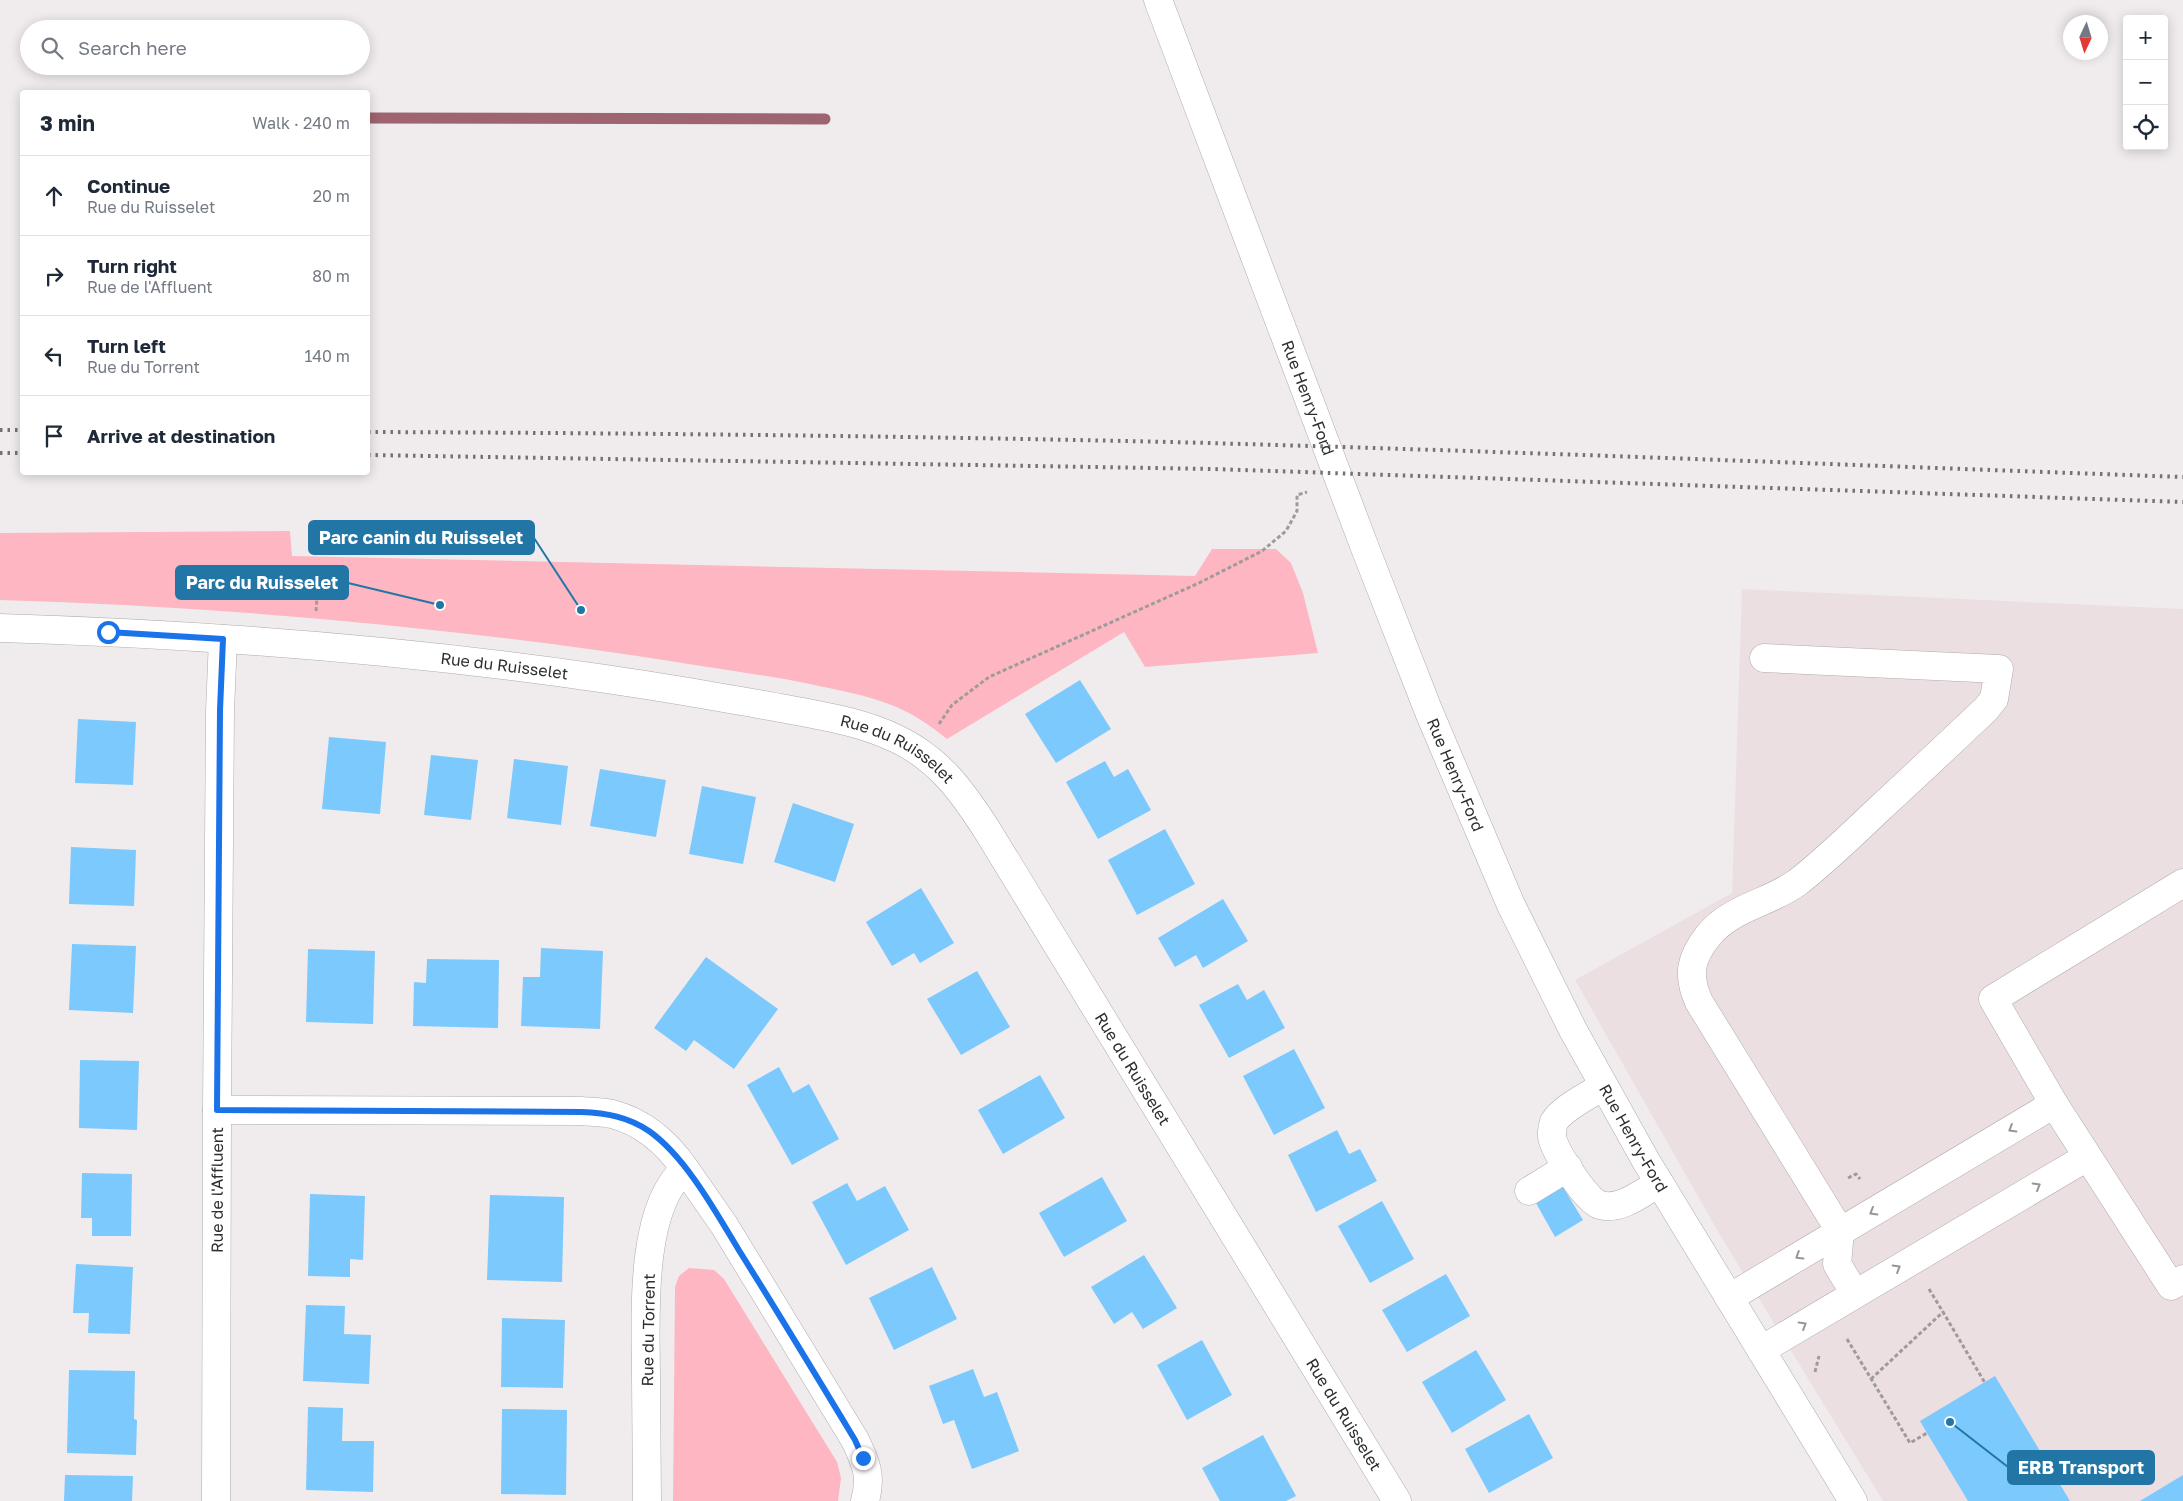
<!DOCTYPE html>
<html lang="en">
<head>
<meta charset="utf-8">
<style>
	:root { --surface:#fff; --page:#f2f2f3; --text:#1f2937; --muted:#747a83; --line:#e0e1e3 }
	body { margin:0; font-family:"Golos Text",sans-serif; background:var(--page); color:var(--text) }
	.controls { position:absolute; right:15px; top:15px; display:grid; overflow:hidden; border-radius:5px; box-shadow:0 2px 12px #0003 }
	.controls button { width:45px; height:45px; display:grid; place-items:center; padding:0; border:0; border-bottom:1px solid var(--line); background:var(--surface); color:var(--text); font:25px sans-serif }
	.compass { position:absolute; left:2063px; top:15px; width:45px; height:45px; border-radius:50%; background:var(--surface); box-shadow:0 2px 12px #0003; rotate:184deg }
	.stop { position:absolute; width:15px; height:15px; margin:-11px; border:4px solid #1a73e8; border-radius:50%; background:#fff }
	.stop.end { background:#1a73e8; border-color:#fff; box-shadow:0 1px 5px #0008 }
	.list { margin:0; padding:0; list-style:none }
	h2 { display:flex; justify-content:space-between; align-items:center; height:65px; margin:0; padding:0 20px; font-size:21px }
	h2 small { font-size:16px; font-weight:400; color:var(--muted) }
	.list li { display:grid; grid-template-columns:32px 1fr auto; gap:15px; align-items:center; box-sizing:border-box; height:80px; padding:0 20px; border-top:1px solid var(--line) }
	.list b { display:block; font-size:19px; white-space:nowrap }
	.list p { margin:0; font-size:16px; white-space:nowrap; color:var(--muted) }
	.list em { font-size:16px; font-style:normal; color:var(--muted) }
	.icon { flex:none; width:28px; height:28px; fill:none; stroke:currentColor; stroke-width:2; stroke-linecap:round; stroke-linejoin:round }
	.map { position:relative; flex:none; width:2183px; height:1501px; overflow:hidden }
	.search { position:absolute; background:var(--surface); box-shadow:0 2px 12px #0003; left:20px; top:20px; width:350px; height:55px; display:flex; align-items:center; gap:12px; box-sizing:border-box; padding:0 18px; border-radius:28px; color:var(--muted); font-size:19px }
	.panel { position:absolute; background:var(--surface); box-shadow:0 2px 12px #0003; left:20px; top:90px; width:350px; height:385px; border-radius:5px }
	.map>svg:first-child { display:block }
</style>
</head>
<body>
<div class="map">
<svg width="2183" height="1501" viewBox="0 0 2183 1501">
	<rect width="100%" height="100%" fill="#f0eced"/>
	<path fill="#ecdfe1" d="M1742 589 2183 609V1501H1883L1720 1235 1575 980 1732 893Z"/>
	<g fill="#fdb6c2">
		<path d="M290 531 292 556 1195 576 1212 549H1276L1291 563 1303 593 1318 653 1145 667 1124 632 947 739C931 726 914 714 894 706 867 695 838 690 810 684 765 675 720 669 676 662 452 627 226 607 0 600V533Z"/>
		<path d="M689 1268 714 1270 724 1279 837 1462 841 1478 838 1501H673L675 1287 679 1276Z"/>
	</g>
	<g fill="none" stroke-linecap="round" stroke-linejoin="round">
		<path stroke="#9e646f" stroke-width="11" d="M368 118 825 119"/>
	</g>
	<g fill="#7cc9fd">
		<path d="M1080 680 1111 729 1056 763 1025 714Z"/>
		<path d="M78 719 136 722 133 785 75 783Z"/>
		<path d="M329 737 386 742 380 814 322 809Z"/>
		<path d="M431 755 478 760 471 820 424 815Z"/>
		<path d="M514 759 568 766 561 825 507 818Z"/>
		<path d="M1105 761 1114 777 1128 769 1151 810 1098 839 1066 782Z"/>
		<path d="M600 769 666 780 656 837 590 826Z"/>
		<path d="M702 786 756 797 743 864 689 854Z"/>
		<path d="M793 803 854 824 835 882 774 862Z"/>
		<path d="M1165 829 1195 884 1137 915 1108 860Z"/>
		<path d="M71 847 136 850 134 906 69 904Z"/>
		<path d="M921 888 954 943 920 963 914 953 892 966 866 922Z"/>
		<path d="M1223 899 1248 941 1203 968 1196 955 1175 967 1158 938Z"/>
		<path d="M72 944 136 946 133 1013 69 1010Z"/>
		<path d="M541 948 603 951 600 1029 521 1026 523 977H540Z"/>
		<path d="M308 949 375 951 373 1024 306 1022Z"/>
		<path d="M706 957 778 1009 734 1069 694 1040 686 1051 654 1028Z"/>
		<path d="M427 959 499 960 498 1028 413 1026 414 982 426 983Z"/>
		<path d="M977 971 1010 1027 961 1055 927 999Z"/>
		<path d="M1238 984 1247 1000 1264 990 1285 1028 1229 1058 1199 1005Z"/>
		<path d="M1294 1049 1325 1108 1274 1135 1243 1076Z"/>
		<path d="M80 1060 139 1061 137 1130 79 1128Z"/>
		<path d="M779 1067 793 1093 809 1084 839 1139 792 1165 747 1085Z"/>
		<path d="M1040 1075 1065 1118 1003 1154 978 1110Z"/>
		<path d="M1337 1130 1349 1154 1360 1149 1377 1181 1316 1212 1288 1155Z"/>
		<path d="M82 1173 132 1174 131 1236H92V1218H81Z"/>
		<path d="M1102 1177 1127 1221 1064 1257 1039 1213Z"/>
		<path d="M847 1183 857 1201 885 1186 909 1230 846 1265 812 1202Z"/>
		<path d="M1563 1187 1583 1220 1555 1237 1536 1203Z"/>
		<path d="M310 1194 365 1196 363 1260 350 1259V1277L308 1276Z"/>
		<path d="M490 1195 564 1197 562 1282 487 1280Z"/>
		<path d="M1382 1201 1414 1259 1370 1283 1338 1226Z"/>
		<path d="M1144 1255 1177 1308 1143 1329 1132 1312 1114 1324 1091 1287Z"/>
		<path d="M76 1264 133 1267 130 1334 88 1333 89 1313H73Z"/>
		<path d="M932 1267 957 1319 894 1350 869 1298Z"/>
		<path d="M1446 1274 1470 1316 1407 1352 1382 1310Z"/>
		<path d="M306 1305 345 1306 344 1334 371 1335 369 1384 303 1381Z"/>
		<path d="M502 1318 565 1320 563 1388 501 1387Z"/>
		<path d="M1202 1340 1232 1395 1187 1420 1157 1365Z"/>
		<path d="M1476 1350 1506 1400 1452 1433 1422 1382Z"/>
		<path d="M973 1369 984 1397 997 1392 1019 1451 972 1469 954 1420 943 1424 929 1386Z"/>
		<path d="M69 1370 135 1371 134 1419 137 1420 136 1455 67 1453Z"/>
		<path d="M1995 1376 2070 1501H1968L1927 1433 1920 1421Z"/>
		<path d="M308 1407 343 1408 342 1441H374L373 1492 306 1490Z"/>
		<path d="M502 1409 567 1410 566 1495 501 1494Z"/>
		<path d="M1529 1414 1553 1458 1489 1493 1465 1449Z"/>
		<path d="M1263 1435 1296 1496 1286 1501H1220L1202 1468Z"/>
		<path d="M65 1475 133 1476 132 1501H64Z"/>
		<path d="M2183 1475V1501H2140Z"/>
	</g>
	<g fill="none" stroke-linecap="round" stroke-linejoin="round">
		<defs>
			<g id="minor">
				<path id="s1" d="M1158 0 1365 548 1429 712 1511 905 1573 1030 1646 1161 1853 1501"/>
				<path id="s2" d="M0 628C230 635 462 654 689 692 722 698 754 703 786 709 824 716 862 722 897 739 939 759 962 791 987 830L1397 1501"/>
				<path d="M1764 658 1999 669 1994 699 1986 709C1950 743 1914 777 1878 810 1852 835 1826 860 1798 882 1770 903 1731 907 1708 936 1690 959 1687 975 1699 1002L1840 1231 1837 1264 1855 1294"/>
				<path d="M2183 883 1993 999 2054 1104 2171 1286 2183 1279"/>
				<path d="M1603 1086C1590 1095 1562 1108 1554 1122 1552 1128 1551 1135 1553 1141 1558 1155 1586 1201 1600 1205 1620 1211 1642 1193 1659 1183"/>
				<path d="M217 1110 581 1111C591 1112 603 1112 612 1114 643 1122 667 1143 685 1169 638 1209 646 1322 646 1379 646 1420 647 1460 647 1501"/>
				<path d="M685 1169 724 1225 855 1440C866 1463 872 1476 865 1501"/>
				<path d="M1529 1191 1568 1167"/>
				<path d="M1729 1298 2054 1104"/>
				<path d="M1761 1350 2087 1157"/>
				<path id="s3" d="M216 1501 217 1110 220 711 223 639"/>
			</g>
		</defs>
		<use href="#minor" stroke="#afabac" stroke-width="29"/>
		<g stroke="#9e9b9b" stroke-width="3" stroke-dasharray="4 2.5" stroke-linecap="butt">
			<path d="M316 611 318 585 349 586"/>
			<path d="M939 724 952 705 989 677 1199 583 1262 551 1286 531 1297 511V495L1307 492"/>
			<path d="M1848 1178 1856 1174 1860 1179"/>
			<path d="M1929 1289 1943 1312"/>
			<path d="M1847 1339 1910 1443 1927 1433"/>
			<path d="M1815 1372 1819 1356"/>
			<path d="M1871 1379 1943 1312 1985 1383"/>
		</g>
		<use href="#minor" stroke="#fff" stroke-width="28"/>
		<g stroke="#737171" stroke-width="4" stroke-dasharray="2.5 5" stroke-linecap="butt">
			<path d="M0 430H22"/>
			<path d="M368 432C635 433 903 436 1171 442 1508 451 1846 465 2183 477"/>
			<path d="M0 453H22"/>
			<path d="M368 455 1214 469 2183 502"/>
		</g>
	</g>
	<defs><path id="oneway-chevron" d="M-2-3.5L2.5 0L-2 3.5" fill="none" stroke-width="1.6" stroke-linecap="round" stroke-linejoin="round" transform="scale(1.25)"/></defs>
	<g stroke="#979696">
		<use href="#oneway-chevron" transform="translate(2012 1129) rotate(149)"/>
		<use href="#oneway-chevron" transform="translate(2037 1186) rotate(-30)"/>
		<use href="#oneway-chevron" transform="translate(1873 1212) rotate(150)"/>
		<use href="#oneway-chevron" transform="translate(1799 1256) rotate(148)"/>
		<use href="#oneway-chevron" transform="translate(1897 1268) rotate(-31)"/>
		<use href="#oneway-chevron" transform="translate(1803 1325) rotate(-31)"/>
	</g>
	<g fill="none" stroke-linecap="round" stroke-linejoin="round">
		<path stroke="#1a73e8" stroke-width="6" d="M108 632 223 639 220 710 217 1110 581 1112C607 1113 628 1117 649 1131 686 1157 717 1214 740 1252 779 1314 817 1377 855 1440L863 1458"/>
	</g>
	<g text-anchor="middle" stroke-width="4.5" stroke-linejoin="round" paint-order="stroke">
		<g font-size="16" fill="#2f2e2e" stroke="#fff">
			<text dy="6" stroke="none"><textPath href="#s1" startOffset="425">Rue Henry-Ford</textPath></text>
			<text dy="6" stroke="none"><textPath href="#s2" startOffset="506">Rue du Ruisselet</textPath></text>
			<text dy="6" stroke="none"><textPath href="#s2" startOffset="911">Rue du Ruisselet</textPath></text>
			<text dy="6" stroke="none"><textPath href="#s1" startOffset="830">Rue Henry-Ford</textPath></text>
			<text dy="6" stroke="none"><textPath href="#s2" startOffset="1316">Rue du Ruisselet</textPath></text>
			<text dy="6" stroke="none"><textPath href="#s1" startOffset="1235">Rue Henry-Ford</textPath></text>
			<text dy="6" stroke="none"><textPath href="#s3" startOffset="311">Rue de l'Affluent</textPath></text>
			<text transform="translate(648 1330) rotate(-89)" y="6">Rue du Torrent</text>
			<text dy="6" stroke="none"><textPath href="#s2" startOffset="1721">Rue du Ruisselet</textPath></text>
		</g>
	</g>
	<path fill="none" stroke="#2176a6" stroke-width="2" d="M581 610L534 538M440 605L348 583M1950 1422L2008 1467"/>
	<g fill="#2176a6" stroke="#fff" stroke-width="2">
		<circle cx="581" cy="610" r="5"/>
		<circle cx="440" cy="605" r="5"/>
		<circle cx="1950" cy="1422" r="5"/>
	</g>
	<g fill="#2176a6" stroke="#2176a6" stroke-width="2">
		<rect x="309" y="521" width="225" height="33" rx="5"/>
		<rect x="176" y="566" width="172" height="33" rx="5"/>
		<rect x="2008" y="1451" width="146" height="33" rx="5"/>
	</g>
	<g font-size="18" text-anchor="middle" font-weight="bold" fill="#fff">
		<text x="421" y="544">Parc canin du Ruisselet</text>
		<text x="262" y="589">Parc du Ruisselet</text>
		<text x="2081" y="1474">ERB Transport</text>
	</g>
</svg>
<div class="controls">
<button>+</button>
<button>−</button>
<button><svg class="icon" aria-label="locate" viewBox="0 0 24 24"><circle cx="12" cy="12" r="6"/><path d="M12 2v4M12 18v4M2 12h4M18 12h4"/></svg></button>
</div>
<svg class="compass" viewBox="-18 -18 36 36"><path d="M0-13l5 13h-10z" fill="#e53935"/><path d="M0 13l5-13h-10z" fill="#747a83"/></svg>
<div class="stop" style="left:108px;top:632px"></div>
<div class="stop end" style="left:863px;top:1458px"></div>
<div class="search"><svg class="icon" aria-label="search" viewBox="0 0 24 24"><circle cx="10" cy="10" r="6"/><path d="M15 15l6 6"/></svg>Search here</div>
<section class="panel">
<h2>3 min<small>Walk · 240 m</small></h2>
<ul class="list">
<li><svg class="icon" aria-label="ahead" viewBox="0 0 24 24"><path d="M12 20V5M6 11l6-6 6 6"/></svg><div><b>Continue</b><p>Rue du Ruisselet</p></div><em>20 m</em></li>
<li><svg class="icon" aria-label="right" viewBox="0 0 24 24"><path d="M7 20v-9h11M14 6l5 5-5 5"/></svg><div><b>Turn right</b><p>Rue de l'Affluent</p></div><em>80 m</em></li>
<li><svg class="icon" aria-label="left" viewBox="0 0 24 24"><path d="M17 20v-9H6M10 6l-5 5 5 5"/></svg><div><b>Turn left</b><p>Rue du Torrent</p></div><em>140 m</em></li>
<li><svg class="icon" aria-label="arrive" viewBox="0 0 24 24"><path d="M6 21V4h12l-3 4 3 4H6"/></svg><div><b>Arrive at destination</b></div></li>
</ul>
</section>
</div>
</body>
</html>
